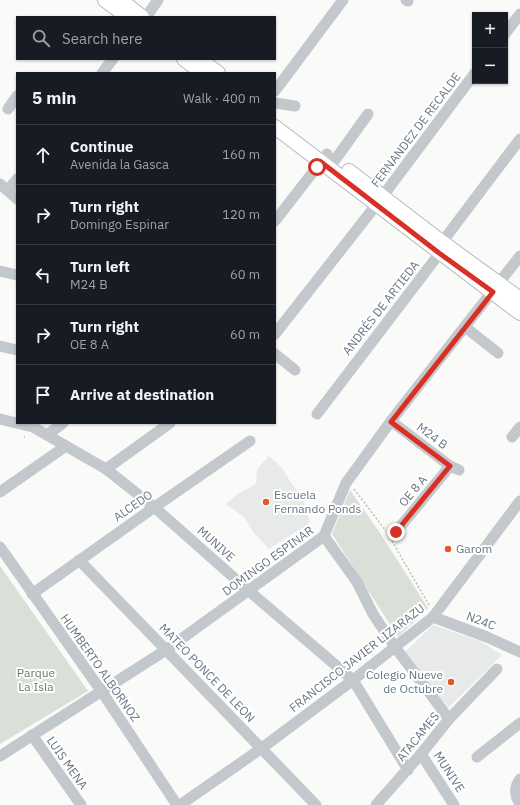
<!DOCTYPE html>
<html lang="en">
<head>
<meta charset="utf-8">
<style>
	:root { --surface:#171b24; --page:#242831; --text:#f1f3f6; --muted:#9ea1a6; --line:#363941 }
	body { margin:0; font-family:"IBM Plex Sans",sans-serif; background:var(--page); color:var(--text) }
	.controls { position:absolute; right:12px; top:12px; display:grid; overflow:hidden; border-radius:0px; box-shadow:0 1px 3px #0004 }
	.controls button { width:36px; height:36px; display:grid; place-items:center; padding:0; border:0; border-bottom:1px solid var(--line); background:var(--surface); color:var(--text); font:20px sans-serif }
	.stop { position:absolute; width:12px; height:12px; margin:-9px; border:3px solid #d93025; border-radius:50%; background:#fff }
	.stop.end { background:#d93025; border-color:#fff; box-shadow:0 1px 4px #0008 }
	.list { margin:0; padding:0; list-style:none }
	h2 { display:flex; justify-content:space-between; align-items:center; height:52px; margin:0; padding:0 16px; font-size:17px }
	h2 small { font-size:13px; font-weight:400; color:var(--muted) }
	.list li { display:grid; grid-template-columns:26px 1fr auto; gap:12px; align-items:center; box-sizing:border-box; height:60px; padding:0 16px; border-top:1px solid var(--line) }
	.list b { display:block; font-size:15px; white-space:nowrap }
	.list p { margin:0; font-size:13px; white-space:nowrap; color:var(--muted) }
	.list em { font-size:13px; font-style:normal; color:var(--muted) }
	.icon { flex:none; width:22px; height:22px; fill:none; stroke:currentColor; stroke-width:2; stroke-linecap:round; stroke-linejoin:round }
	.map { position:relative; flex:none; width:520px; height:805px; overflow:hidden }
	.search { position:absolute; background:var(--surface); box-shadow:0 1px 3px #0004; left:16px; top:16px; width:260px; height:44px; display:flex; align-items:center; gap:10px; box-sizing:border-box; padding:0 14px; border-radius:0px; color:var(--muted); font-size:15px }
	.panel { position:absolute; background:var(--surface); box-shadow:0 1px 3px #0004; left:16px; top:72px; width:260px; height:352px; border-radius:0px }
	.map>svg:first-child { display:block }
</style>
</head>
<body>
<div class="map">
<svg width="520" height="805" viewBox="0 0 520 805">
	<rect width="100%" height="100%" fill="#fafaf8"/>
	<g fill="#e8e9e9">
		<path d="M269 456 280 466 304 501 310 523 269 549 253 532 245 518 226 504 238 494 256 484 257 469Z"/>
		<path d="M433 625 480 641 502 655 448 708 404 653Z"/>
	</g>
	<g fill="#dadfd7">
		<path d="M350 490 380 533 428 608 398 637 332 534Z"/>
		<path d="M0 566 88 691 0 744Z"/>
	</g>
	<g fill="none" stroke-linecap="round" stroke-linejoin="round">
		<defs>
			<g id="major">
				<path d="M105 0 128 17"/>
				<path d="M122 1 142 17"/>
				<path d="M184 59 203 73"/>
				<path d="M199 59 218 73"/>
				<path d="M275 127 520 313"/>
				<path d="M349 171 443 243 520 299"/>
			</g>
		</defs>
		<use href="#major" stroke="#b5babe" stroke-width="16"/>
		<g stroke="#bbbfc2" stroke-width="1.5" stroke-dasharray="2 2" stroke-linecap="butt">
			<path d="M24 437H25"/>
			<path d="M354 489 386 531"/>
			<path d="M392 541 429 605"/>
		</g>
		<g stroke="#c3c8cc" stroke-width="11">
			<path d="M406 0 408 1"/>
			<path d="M146 17 158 0"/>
			<path d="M505 34 520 14"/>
			<path d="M102 73 113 59"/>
			<path d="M275 91 343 0"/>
			<path d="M275 103 295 106"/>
			<path d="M8 109 17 96"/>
			<path d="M335 160 368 114"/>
			<path d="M0 184 17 199"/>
			<path d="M8 190 17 179"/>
			<path d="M275 221 327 154"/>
			<path d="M0 271 17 275"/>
			<path d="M465 327 498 353"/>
			<path d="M275 334 373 209 475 73"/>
			<path d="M0 346 17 350"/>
			<path d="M275 354 295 370"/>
			<path d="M317 414 436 258 446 237 520 139"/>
			<path d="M0 419 33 427 106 469 154 507 249 591 353 680 408 770"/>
			<path d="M391 421 450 466 459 470"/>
			<path d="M47 435 63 423"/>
			<path d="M512 437 520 427"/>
			<path d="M106 469 170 423"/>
			<path d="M0 492 66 446"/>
			<path d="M396 532 450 466"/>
			<path d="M324 536 357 582 373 614 395 647 449 719"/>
			<path d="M0 547 102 692 177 805"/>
			<path d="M79 560 316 805"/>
			<path d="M32 594 159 504 250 441"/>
			<path d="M433 617 487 637 520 652"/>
			<path d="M32 735 81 805"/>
			<path d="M421 754 454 805"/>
			<path d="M0 756 166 650 324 536 346 483 391 421 520 256"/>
			<path d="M477 757 520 723"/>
			<path d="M520 779C514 787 515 796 520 804"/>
			<path d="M180 805 262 748 353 680 433 617 520 501"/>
			<path d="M376 805 421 754 449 719 497 669"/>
		</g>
		<use href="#major" stroke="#fff" stroke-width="14"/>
	</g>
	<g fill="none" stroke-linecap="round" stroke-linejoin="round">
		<path stroke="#d93025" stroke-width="5" d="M317 167 321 162 439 253 493 292 391 422 450 466 396 532"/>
	</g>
	<g fill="#e4572e" stroke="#fff" stroke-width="1.5">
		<circle cx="266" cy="502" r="4"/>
		<circle cx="448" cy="549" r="4"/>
		<circle cx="451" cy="682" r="4"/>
	</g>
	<g text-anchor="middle" stroke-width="4" stroke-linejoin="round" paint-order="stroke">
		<g font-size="12" fill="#657683" stroke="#fff">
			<text transform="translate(416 130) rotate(-53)" y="4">FERNANDEZ DE RECALDE</text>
			<text transform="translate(381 308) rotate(-52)" y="4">ANDRÉS DE ARTIEDA</text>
			<text transform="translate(432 436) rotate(37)" y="4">M24 B</text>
			<text transform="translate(413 491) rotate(-50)" y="4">OE 8 A</text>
			<text transform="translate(133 506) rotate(-35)" y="4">ALCEDO</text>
			<text transform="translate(216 544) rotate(42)" y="4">MUNIVE</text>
			<text transform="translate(268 561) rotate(-36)" y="4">DOMINGO ESPINAR</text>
			<text transform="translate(481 621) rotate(21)" y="4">N24C</text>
			<text transform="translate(357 658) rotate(-38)" y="4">FRANCISCO JAVIER LIZARAZU</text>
			<text transform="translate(100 668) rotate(55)" y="4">HUMBERTO ALBORNOZ</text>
			<text transform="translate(207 673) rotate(46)" y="4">MATEO PONCE DE LEON</text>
			<text transform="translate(418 737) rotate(-51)" y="4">ATACAMES</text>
			<text transform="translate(67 763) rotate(55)" y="4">LUIS MENA</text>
			<text transform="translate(449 772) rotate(57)" y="4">MUNIVE</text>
		</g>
		<g font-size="12" fill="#657683" stroke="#fff" text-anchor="start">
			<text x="274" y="499">Escuela<tspan x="274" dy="14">Fernando Ponds</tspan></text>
			<text x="456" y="553">Garom</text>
			<text x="443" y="679" text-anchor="end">Colegio Nueve<tspan x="443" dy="14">de Octubre</tspan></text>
		</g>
		<g font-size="12" fill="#687a64" stroke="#fff">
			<text x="36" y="677">Parque<tspan x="36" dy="14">La Isla</tspan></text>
		</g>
	</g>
</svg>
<div class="controls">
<button>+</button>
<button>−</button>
</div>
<div class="stop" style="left:317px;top:167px"></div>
<div class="stop end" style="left:396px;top:532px"></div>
<div class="search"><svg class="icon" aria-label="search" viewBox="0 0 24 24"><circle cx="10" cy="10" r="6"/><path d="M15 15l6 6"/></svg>Search here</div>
<section class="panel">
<h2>5 min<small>Walk · 400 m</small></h2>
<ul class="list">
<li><svg class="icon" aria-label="ahead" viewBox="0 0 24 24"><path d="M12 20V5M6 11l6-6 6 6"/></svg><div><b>Continue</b><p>Avenida la Gasca</p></div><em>160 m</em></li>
<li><svg class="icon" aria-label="right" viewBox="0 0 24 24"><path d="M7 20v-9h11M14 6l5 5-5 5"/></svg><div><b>Turn right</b><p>Domingo Espinar</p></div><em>120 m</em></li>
<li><svg class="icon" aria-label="left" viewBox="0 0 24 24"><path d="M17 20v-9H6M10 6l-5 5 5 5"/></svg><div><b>Turn left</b><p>M24 B</p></div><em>60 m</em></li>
<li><svg class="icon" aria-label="right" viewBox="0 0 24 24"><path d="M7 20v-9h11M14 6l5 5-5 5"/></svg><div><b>Turn right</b><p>OE 8 A</p></div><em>60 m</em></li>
<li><svg class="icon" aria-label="arrive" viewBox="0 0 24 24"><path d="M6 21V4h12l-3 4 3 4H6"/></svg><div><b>Arrive at destination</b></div></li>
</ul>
</section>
</div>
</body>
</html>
